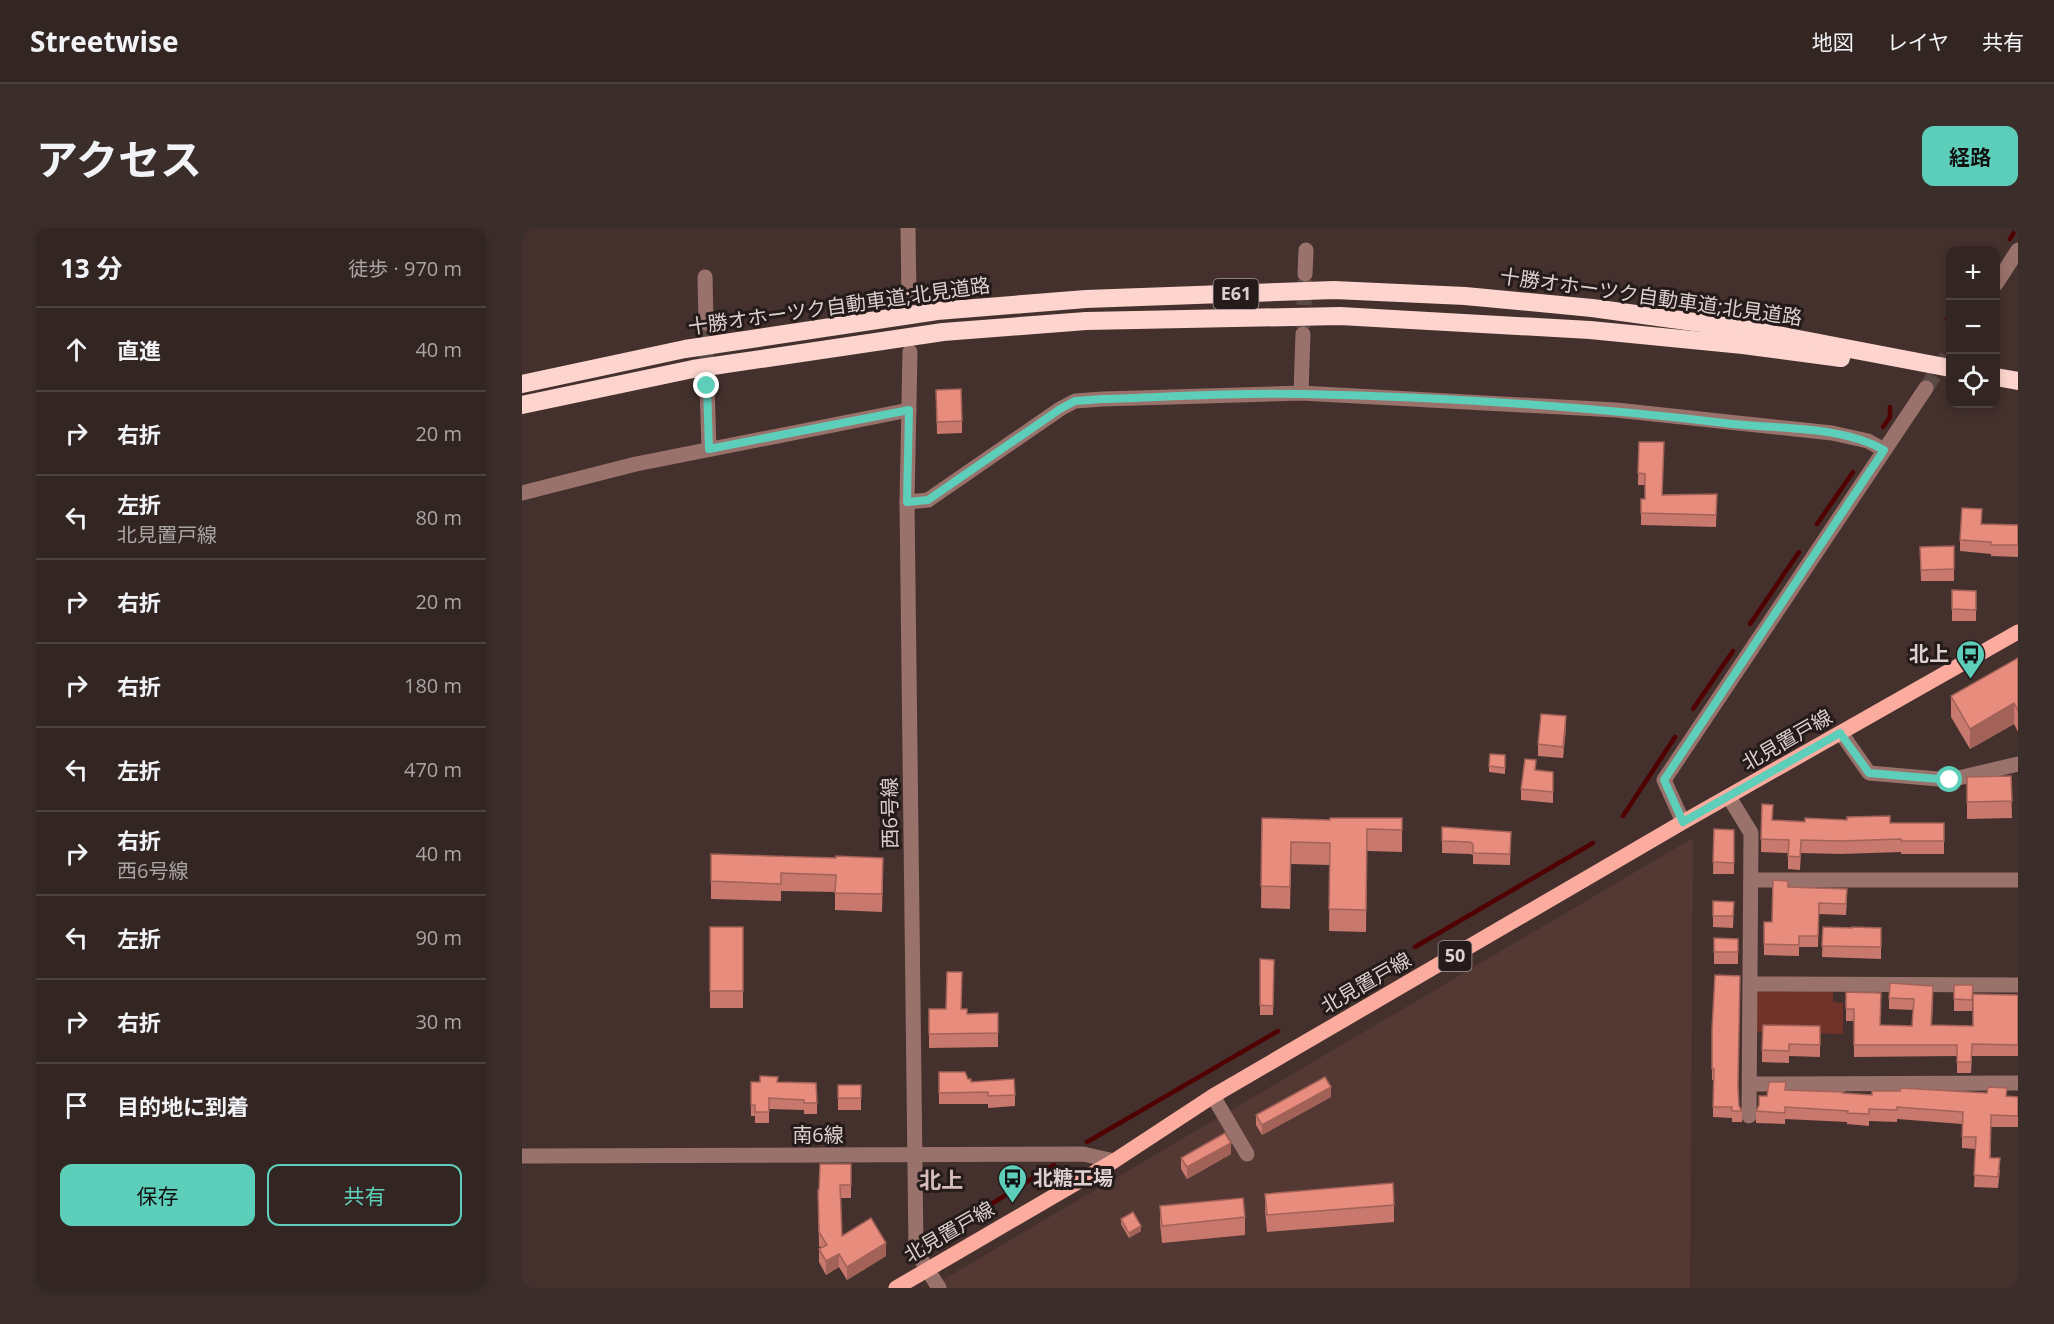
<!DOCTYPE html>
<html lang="ja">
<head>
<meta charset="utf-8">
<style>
	:root { --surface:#332522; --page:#3b2d2a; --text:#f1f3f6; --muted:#a9a5a5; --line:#4e4240; --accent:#5dceb9 }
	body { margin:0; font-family:"Open Sans","Noto Sans JP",sans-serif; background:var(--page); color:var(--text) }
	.controls { position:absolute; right:18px; top:18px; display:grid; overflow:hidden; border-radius:12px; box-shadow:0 3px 9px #0003 }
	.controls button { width:54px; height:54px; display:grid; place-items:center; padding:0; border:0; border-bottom:2px solid var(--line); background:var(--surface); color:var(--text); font:30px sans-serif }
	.stop { position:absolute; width:18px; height:18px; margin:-14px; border:4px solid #5dceb9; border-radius:50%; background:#fff }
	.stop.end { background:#5dceb9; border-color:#fff; box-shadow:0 2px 6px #0008 }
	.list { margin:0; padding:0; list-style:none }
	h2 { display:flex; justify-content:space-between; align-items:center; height:78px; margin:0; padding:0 24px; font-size:26px }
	h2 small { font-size:20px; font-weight:400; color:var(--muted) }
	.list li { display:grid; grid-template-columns:39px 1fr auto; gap:18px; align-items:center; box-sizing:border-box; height:84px; padding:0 24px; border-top:2px solid var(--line) }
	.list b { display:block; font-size:22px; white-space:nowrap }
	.list p { margin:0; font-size:20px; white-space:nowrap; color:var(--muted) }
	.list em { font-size:20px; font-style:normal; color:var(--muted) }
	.actions { display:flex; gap:12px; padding:18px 24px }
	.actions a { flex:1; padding:14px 0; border:2px solid var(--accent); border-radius:12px; text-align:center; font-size:21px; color:var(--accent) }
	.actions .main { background:var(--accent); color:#111 }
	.icon { flex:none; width:33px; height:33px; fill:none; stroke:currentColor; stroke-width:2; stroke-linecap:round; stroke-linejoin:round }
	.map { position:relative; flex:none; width:1496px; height:1060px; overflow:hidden; border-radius:12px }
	header { display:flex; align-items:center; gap:36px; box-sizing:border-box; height:84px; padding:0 30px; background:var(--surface); border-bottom:2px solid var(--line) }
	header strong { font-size:28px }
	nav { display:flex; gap:33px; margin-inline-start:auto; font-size:21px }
	.intro { display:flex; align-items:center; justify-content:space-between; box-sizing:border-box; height:144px; padding:0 36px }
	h1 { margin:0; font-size:42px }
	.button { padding:15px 27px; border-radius:12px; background:var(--accent); color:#111; font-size:21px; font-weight:700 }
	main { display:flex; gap:36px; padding:0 36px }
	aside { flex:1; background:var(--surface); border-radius:12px; box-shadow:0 3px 9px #0003 }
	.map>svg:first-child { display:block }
</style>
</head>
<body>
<header>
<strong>Streetwise</strong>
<nav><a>地図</a><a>レイヤ</a><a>共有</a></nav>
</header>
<div class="intro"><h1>アクセス</h1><a class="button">経路</a></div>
<main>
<aside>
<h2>13 分<small>徒歩 · 970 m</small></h2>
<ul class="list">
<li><svg class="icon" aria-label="ahead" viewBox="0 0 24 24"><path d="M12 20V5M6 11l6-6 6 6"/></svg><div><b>直進</b></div><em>40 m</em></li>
<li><svg class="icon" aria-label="right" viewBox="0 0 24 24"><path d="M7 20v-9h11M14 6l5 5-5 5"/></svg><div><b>右折</b></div><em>20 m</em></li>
<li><svg class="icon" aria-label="left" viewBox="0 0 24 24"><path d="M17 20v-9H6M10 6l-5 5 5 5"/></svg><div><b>左折</b><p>北見置戸線</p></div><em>80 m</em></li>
<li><svg class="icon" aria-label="right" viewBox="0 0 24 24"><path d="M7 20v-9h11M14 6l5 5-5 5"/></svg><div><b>右折</b></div><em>20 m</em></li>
<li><svg class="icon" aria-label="right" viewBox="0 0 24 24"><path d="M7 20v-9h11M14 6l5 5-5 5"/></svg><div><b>右折</b></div><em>180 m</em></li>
<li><svg class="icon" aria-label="left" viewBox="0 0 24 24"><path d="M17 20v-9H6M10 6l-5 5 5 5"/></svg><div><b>左折</b></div><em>470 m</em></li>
<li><svg class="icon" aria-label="right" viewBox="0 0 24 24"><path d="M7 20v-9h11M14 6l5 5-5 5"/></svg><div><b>右折</b><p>西6号線</p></div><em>40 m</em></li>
<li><svg class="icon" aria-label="left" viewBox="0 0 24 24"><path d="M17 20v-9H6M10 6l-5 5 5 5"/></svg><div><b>左折</b></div><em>90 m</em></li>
<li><svg class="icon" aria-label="right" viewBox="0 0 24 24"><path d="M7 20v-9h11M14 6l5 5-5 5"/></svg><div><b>右折</b></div><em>30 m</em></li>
<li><svg class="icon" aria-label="arrive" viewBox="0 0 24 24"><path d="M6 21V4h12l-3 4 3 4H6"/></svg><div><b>目的地に到着</b></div></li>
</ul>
<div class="actions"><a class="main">保存</a><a>共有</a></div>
</aside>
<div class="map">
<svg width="1496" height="1060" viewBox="0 0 1496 1060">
	<rect width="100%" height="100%" fill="#44312d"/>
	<path fill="#533834" d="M1171 610 1168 1060H407Z"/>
	<path fill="#71322a" d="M1229 756H1311V774L1321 775V806L1229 804Z"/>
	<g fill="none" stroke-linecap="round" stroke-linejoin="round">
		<g stroke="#500000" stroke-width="4.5">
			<path d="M1488 11 1495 0"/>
			<path d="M1425 91 1428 90"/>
			<path d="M1361 199 1368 189V179"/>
			<path d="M1295 296 1331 244"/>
			<path d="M1228 396 1277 324"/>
			<path d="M1171 481 1211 423"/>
			<path d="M1101 588 1153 509"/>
			<path d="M893 719 1071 615"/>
			<path d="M565 914 756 803"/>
			<path d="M421 1006 532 937"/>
		</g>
		<g stroke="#5b4945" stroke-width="15" stroke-dasharray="15 8" stroke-linecap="butt">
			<path d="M184 95 185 158"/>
			<path d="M781 100 783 52"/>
			<path d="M1404 160 1428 124"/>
		</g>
		<g stroke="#9a726c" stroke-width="15">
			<path d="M386 0 387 71"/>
			<path d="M783 46 784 22"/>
			<path d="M183 49 184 95"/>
			<path d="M1474 56 1496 22"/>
			<path d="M388 124 385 274 394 1023 417 1060"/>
			<path d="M185 158 187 221"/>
			<path d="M779 165 781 106"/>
			<path d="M0 265 114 236 387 182"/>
			<path d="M385 274 406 272 538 181 553 173 581 171 779 165 1094 182 1310 205 1346 213 1362 222"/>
			<path d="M1319 505 1347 545 1428 552 1496 536"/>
			<path d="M1207 569 1229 605 1227 888"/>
			<path d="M1161 594 1142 552 1404 160"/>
			<path d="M1229 652H1496"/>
			<path d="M1229 756 1496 757"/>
			<path d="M1228 856 1496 855"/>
			<path d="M691 868 725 926"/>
			<path d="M0 928 561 926 592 933"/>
		</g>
		<path stroke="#fcac9f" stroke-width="15" d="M374 1060 592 933 691 868 1161 594 1496 404"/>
		<g stroke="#fdd5ce" stroke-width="18">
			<path d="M1474 149 1496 153"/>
			<path d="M0 156 163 121 415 83 564 71 812 62 943 68 1070 80 1223 101 1428 140"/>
			<path d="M0 177 171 141 421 104 564 93 818 88 1068 102 1221 117 1319 130"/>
		</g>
	</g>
	<g fill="#c8786c">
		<path d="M414 162 440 193V205L415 206Z"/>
		<path d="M1117 214 1141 267 1195 266 1194 299 1119 297V271H1123V257H1116Z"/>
		<path d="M1460 296 1496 297V329L1469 328V326L1438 323V312Z"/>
		<path d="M1432 318V353H1399L1398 319Z"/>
		<path d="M1430 362 1454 363V393H1430Z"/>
		<path d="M1496 430V504L1492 496 1448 521 1429 489V468Z"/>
		<path d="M1044 500 1041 530 1016 528V516Z"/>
		<path d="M983 527V546L967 544V538Z"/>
		<path d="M1014 542 1031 544V575L999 572V561Z"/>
		<path d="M1489 548 1490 590 1445 591V549Z"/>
		<path d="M1240 576 1251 592 1368 595H1422V626H1379V624L1319 626 1279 625 1278 642 1266 641V625L1239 624Z"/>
		<path d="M740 590 808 592 880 590V624L845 623 844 704 807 703 808 637 769 636 768 681 739 680Z"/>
		<path d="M920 599 989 604 988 637 951 636V627L948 626 920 625Z"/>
		<path d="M1192 601 1212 602V646H1191Z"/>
		<path d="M314 630 361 647 360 684 313 682V664L259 663V673L189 671V653Z"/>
		<path d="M1266 659 1325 672 1324 687 1297 686 1296 719H1277V728L1242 727V694H1250Z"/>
		<path d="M1191 673 1212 674 1211 700 1191 699Z"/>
		<rect x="188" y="699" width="33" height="81"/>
		<path d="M1301 699 1330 700H1359V731L1300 729Z"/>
		<path d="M1192 710 1216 711V736H1192Z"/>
		<path d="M738 731 752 732 751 787H738Z"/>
		<path d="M1432 757H1451L1450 783H1432Z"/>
		<path d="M1324 764 1358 797 1390 798 1391 782 1367 781V770H1411L1410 797 1451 798 1496 767V828H1450L1449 845H1435V828L1332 829V793H1324Z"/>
		<path d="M407 781H439L445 786 476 785V819L407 820Z"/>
		<path d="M1298 798V829L1267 828V835L1240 834V822Z"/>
		<path d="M1190 801 1216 859 1217 878 1220 883V894H1210V890L1191 889V852H1190Z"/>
		<path d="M417 844 446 851 449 854 493 867V878L466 880V876H417Z"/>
		<path d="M229 854H255L295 875V886H282V882L247 881V895H233V888H229Z"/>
		<rect x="316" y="857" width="23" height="25"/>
		<path d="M1263 862 1350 867 1496 869V899H1469V930L1478 942 1476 960 1452 959 1454 921 1440 920V896L1375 891V894L1347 893V898L1325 896V894L1263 891V896L1234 895V883L1245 868Z"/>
		<path d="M809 869 740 907 734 897V887Z"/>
		<path d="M709 926 665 951 659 941V930Z"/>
		<path d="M329 936V970H319L320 1008 364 1028 325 1052 317 1039 304 1047 297 1034V1021L299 1020 297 1018 296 962H297Z"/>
		<path d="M743 966 872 977V994L745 1004 743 983Z"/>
		<path d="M638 978 723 989V1007L640 1015 638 995Z"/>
		<path d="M599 991 619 1003 607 1010 599 996Z"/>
	</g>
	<g fill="#a26258">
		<path d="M1492 475V496L1448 521V501Z"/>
		<path d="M1044 488V500L1041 530V519Z"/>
		<path d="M809 859V869L740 907V897Z"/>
		<path d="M709 915V926L665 951V939Z"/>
		<path d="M619 998V1003L607 1010V1005Z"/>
		<path d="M364 1015V1028L325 1052V1039Z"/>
		<path d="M317 1026V1039L304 1047V1033Z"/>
	</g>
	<g fill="#e88c7e" stroke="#a26258" stroke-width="1.5">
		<path d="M439 161 440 193 415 194 414 162Z"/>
		<path d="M1117 214H1142L1140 267 1195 266 1194 287 1119 285V271H1123V246L1116 245Z"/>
		<path d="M1440 280 1460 281 1459 296 1496 297V317H1469V314L1438 312Z"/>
		<path d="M1432 318V341L1399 342 1398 319Z"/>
		<path d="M1430 362 1454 363V382L1430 381Z"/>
		<path d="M1496 430V483L1492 475 1448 501 1429 468Z"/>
		<path d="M1019 486 1044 488 1041 519 1016 516Z"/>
		<path d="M968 526 983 527V540L967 538Z"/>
		<path d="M1003 531 1014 532 1013 542 1031 544V564L999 561Z"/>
		<path d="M1489 548 1490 573 1445 574V549Z"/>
		<path d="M1240 576 1251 577 1250 592 1283 594V590L1325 592V589L1368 588V595H1422V613H1379V611L1319 613 1279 612 1278 629 1266 628 1267 612 1239 611Z"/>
		<path d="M740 590 808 592V590H880V602L845 601 844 682 807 681 808 615 769 614 768 659 739 658Z"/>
		<path d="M920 599 989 604 988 626 951 625V616L948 614 920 613Z"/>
		<path d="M1192 601 1212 602V635L1191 634Z"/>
		<path d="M189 626 314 630V628L361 630 360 666 313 665 314 647 259 645V656L189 653Z"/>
		<path d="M1251 652 1266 653V659L1325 661 1324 676 1297 675 1296 708H1277V717L1242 716V694H1250Z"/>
		<path d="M1191 673 1212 674 1211 688H1191Z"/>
		<rect x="188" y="699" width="33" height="64"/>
		<path d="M1301 699 1330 700V699L1359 700V719L1300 718Z"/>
		<path d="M1192 710 1216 711V724H1192Z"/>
		<path d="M738 731 752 732 751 778 738 777Z"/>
		<path d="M425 744H440L439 781H445V786L476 785V805L407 806V781H424Z"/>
		<path d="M1193 747 1218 748 1216 857 1217 878 1220 883H1210V879H1191L1192 841H1190V801Z"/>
		<path d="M1368 755 1411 758 1409 797 1451 798V766L1496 767V817L1450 816 1449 834H1435V817H1332V781H1324V764L1359 765 1358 797 1390 798 1392 771 1367 770Z"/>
		<path d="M1432 757H1451L1450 772 1432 771Z"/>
		<path d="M1241 797 1298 798V817L1267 816V823L1240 822Z"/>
		<path d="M417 844H443L446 851H449V854L492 851 493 867 466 868V864L417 865Z"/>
		<path d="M238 848 256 849 255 854 294 855 295 875H282V872L247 870V884H233V877H229V854H238Z"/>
		<path d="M803 849 809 859 740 897 734 887Z"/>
		<path d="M1247 854H1264L1263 862 1322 864 1321 865 1350 867V863H1378L1379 860 1465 865 1466 859 1485 860 1484 868 1496 869V888L1469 887 1468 930H1478L1476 949 1452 947 1454 909H1440L1441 884 1375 879V882L1347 881V886L1325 885 1326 883 1263 879V885L1234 883 1237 877V868H1245Z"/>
		<rect x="316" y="857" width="23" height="13"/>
		<path d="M703 905 709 915 665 939 659 930Z"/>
		<path d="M298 936H329V957H318L320 1008 349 990 364 1015 325 1039 317 1026 304 1033 297 1021 305 1017 297 1004 296 962H297Z"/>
		<path d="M871 955 872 977 745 987 743 966Z"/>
		<path d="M721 970 723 989 640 998 638 978Z"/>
		<path d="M611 984 619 998 607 1005 599 991Z"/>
	</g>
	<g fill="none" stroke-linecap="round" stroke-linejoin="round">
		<path stroke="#5dceb9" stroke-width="8" d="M185 158 187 221 387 182 385 274 406 272 538 181 553 173 581 171C647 169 715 164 781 166 925 169 1069 179 1211 196 1259 201 1320 198 1362 222L1142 552 1161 594 1318 505 1347 545 1428 552"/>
	</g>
	<defs>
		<symbol id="bus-pin" viewBox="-11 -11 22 30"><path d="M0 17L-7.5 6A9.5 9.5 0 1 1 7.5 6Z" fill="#5dceb9" stroke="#241b1a"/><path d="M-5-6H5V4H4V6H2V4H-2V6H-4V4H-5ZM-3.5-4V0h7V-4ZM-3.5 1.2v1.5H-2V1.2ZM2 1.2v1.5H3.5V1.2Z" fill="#111"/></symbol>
	</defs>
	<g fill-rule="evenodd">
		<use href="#bus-pin" x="1432" y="410" width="33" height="45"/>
		<use href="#bus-pin" x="474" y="934" width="33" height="45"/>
	</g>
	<g text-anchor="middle" stroke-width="6" stroke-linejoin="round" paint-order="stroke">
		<g fill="#241b1a" stroke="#a69a98" stroke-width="1.5">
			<rect x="691.5" y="51" width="45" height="30" rx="4.5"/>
			<rect x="916.5" y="713" width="33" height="30" rx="4.5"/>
		</g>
		<g font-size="18" font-weight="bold" fill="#ddd0ce">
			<text x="714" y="72">E61</text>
			<text x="933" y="734">50</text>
		</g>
		<g font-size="20" fill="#ddd0ce" stroke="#241b1a">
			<text transform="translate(1129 69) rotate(8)" y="7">十勝オホーツク自動車道;北見道路</text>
			<text transform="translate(317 78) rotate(-8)" y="7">十勝オホーツク自動車道;北見道路</text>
			<text transform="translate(1265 512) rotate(-30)" y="7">北見置戸線</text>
			<text transform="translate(368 585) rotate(-91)" y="7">西6号線</text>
			<text transform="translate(844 755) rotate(-30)" y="7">北見置戸線</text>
			<text x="296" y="914">南6線</text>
			<text transform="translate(427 1004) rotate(-30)" y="7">北見置戸線</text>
		</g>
		<g font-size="20" font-weight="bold" fill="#ddd0ce" stroke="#241b1a" text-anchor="end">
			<text x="1427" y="433">北上</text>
			<text x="511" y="957" text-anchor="start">北糖工場</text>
		</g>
		<g font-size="22" font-weight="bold" fill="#d7beba" stroke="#241b1a">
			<text x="419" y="960">北上</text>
		</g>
	</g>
</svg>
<div class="controls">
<button>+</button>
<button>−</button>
<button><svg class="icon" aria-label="locate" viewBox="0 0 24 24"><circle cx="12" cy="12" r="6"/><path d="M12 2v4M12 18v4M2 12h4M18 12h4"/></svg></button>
</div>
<div class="stop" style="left:1428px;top:552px"></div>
<div class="stop end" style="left:185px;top:158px"></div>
</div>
</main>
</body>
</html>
